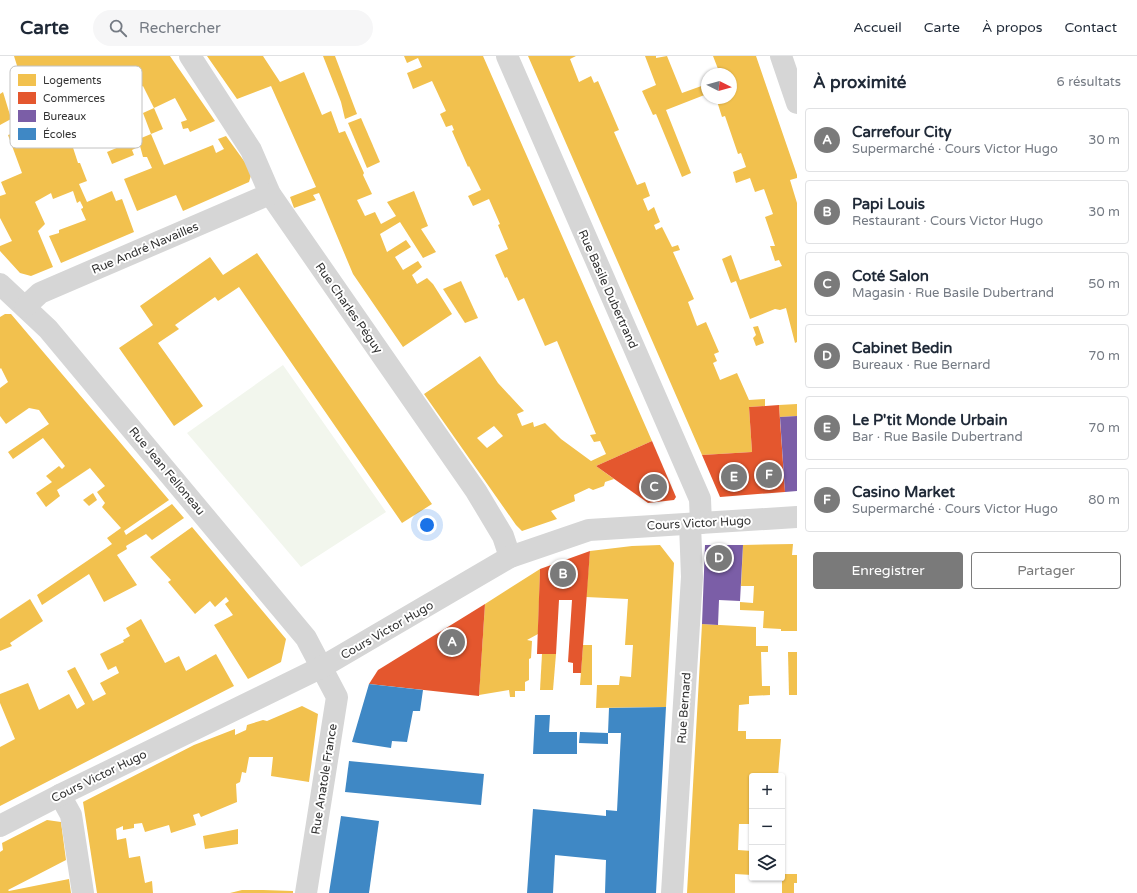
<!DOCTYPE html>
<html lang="fr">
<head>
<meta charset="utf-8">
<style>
	:root { --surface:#fff; --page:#f6f6f7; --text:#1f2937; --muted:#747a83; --line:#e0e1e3; --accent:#7a7a7a }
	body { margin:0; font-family:"Varela Round",sans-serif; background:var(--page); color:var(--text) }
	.controls { position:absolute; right:12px; bottom:12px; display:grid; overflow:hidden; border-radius:4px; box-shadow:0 1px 3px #0004 }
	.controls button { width:36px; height:36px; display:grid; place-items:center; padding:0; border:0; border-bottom:1px solid var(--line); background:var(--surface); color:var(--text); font:20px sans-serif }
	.compass { position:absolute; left:701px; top:12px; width:36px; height:36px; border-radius:50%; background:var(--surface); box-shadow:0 1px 3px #0004; rotate:96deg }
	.you { position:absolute; left:427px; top:469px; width:14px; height:14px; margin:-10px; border:3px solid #fff; border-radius:50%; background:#1a73e8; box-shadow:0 0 0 6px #1a73e833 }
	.badge { display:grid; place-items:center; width:26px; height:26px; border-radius:50%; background:var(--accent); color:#fff; font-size:13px; font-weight:700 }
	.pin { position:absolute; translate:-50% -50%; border:2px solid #fff; box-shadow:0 1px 4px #0006 }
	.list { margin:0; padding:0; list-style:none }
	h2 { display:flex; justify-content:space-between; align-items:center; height:52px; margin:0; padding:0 16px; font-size:17px }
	h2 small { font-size:13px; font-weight:400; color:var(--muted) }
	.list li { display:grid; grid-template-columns:26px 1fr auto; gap:12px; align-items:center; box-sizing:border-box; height:64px; margin:0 8px 8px; padding:0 8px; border:1px solid var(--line); border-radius:4px }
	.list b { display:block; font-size:15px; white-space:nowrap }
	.list p { margin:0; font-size:13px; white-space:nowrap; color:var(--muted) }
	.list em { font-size:13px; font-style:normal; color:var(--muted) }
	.actions { display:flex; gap:8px; padding:12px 16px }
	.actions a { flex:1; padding:9px 0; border:1px solid var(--accent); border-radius:4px; text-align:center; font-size:14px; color:var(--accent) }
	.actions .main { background:var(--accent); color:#fff }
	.icon { flex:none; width:22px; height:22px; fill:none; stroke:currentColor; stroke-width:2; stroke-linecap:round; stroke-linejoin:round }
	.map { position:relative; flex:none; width:797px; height:837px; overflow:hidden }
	header { display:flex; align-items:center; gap:24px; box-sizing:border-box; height:56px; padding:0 20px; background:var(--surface); border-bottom:1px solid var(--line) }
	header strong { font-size:19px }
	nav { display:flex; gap:22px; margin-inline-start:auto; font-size:14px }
	.search { width:280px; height:36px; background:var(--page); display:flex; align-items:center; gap:10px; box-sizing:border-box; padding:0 14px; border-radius:22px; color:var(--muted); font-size:15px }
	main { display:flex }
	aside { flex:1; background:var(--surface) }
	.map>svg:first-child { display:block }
</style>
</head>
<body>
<header>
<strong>Carte</strong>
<div class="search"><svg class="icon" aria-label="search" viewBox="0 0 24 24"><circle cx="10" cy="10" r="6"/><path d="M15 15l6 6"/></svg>Rechercher</div>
<nav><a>Accueil</a><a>Carte</a><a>À propos</a><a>Contact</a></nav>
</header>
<main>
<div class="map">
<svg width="797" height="837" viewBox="0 0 797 837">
	<rect width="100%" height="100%" fill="#fff"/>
	<path fill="#f2f6ed" d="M283 309 386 456 301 511 187 377Z"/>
	<g fill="#f2c14e" fill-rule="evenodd">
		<path d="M14 0H170L215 65 190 76 188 72 183 73 181 66 187 64 175 42 154 52 143 30 136 34 138 41 131 44 129 39 112 45 110 40 86 48 78 26 73 28 72 20 58 24 60 31 36 39 47 69 64 64 78 107H80L87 125 79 128 87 146 112 135 116 145 122 143 134 176 61 207 49 180 59 177V174L86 164 81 153 83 152V151L80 145 77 147 73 135 53 143 51 137 35 146 45 168 38 175 53 211 31 220 20 217 0 195V190L12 185 0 162V140L6 138 1 126 22 117 8 79 14 77 11 63 0 69V38L3 36 10 59 31 53 28 45 21 47 12 19 19 16Z"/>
		<path d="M207 0H263L280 26 304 16 322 59 331 55 339 77 345 75 364 117 363 119 372 138 357 144 365 160 375 156 381 168 396 160 387 146 414 135 428 170 421 173 436 196 423 202 400 166 380 178 387 196 406 184 411 191 395 201 403 214 418 205 422 211 412 219 417 228 427 222 433 228 452 258 403 291 353 218 319 137 313 139 316 144 294 152 290 141 316 131 271 30 237 43Z"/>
		<path d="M323 0H335L357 58 345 63 341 46Z"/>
		<path d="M404 0H483L652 385 596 410 614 423 605 426 604 430 593 434 589 432 574 439 575 445 551 455 557 463 522 475 516 469 424 338 480 300 498 327 524 355 517 358 522 370 533 366 534 371 545 367 561 383 591 405 606 398 600 385 594 386 590 379 596 378 557 285 545 290 524 242 518 245 507 221 505 222 495 199 508 193 498 169 500 168 489 143 473 150 468 140 481 134 469 110 468 111 452 75 454 74 452 69 446 71 440 58 446 55 432 25 413 33 407 17 422 11 418 2 407 7ZM494 370 503 380 487 392 477 382Z"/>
		<path d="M528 0H576L570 3 579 26 591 20 594 27 598 25 619 74 614 76 637 129 645 126 650 140 643 143 648 155 654 151 660 166 654 169 656 174 662 171 672 191 678 189 680 194 673 196 694 243 688 246 697 270 706 266 719 296 714 298 717 305 713 307 720 324 737 317 749 344 765 343V350L749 351 752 396 702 399Z"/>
		<path d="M645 0H656V2L667 0 682 37 707 28V38L666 54 691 117 682 121 656 58 653 59 642 35 656 29Z"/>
		<path d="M713 0H756L797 119V122L790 124 797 147V286L795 287 786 252 780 254 775 253 750 263 736 225 731 227 722 203 731 199 740 224 782 210 779 204 775 205 770 190H775L765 161 773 158 764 133 755 136 750 122 736 127 733 116 746 111 741 97 738 98 725 60 722 61 716 42H731V18H720Z"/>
		<path d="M154 52 163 73 151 78 143 57Z"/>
		<path d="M361 62 380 106 367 112 348 67Z"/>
		<path d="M130 76 134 85 151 78 164 109 213 89 216 97 224 93 218 83 226 80 252 116 249 126 183 155 176 139 137 155 124 123 152 112 147 101H143L140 90 132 94 134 99 112 108 107 96 126 88 122 79Z"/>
		<path d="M257 197 432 448 402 467 239 231 218 245 215 241 175 269 179 273 158 287 203 350 174 370 119 292 153 269 140 250 210 201 223 219Z"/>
		<path d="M461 225 478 262 465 267 443 233Z"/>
		<path d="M5 258H11L169 444 124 475 126 479 172 448 184 462 152 484 146 478 126 490 127 493 117 499 137 529 104 546 89 518 42 549 37 539 112 488 107 482 121 472 102 451 105 447 97 436 105 430 90 412 57 434 60 440 46 451 36 437 52 426 46 420 59 410 62 413 65 410 43 382 13 403 8 396 49 368 39 354 29 352 6 368 0 360V332L8 326 1 312 0 313V261Z"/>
		<path d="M758 270 764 287 756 290 753 282 756 279 753 271Z"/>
		<path d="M797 348V360L780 361 779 349Z"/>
		<path d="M93 437 97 444 89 450 83 444Z"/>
		<path d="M192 471 286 583 281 606 248 623 214 569 233 559 225 548 229 545 226 541 215 551 210 545 195 558 168 526 171 524 150 501Z"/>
		<path d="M793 488 792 499H797V575H781V573L763 572 764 555 740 554V546L753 547 754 530H741L743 489Z"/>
		<path d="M660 489 674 507 666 651 596 652 597 629H619L620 620 631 621 633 589H625L628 543 586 541 590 495 632 490Z"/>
		<path d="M540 513 538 578 527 584 532 585 531 602 529 603V624L525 626V635H515V641H510L509 634 479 639 485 548Z"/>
		<path d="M30 543 43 565 10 587 12 590 0 595V563Z"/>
		<path d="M141 563 165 607 179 600 186 615 216 598 234 630 0 750V691L15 683 0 647V638L28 627 39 654 69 638 77 653 85 648 67 615 75 611 93 645 106 638 100 627 119 617 116 610 108 614 100 598 124 586 123 584 130 580 126 572Z"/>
		<path d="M702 568 756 571V590H768V596H761L762 630H770V639L749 640V648L739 649 738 675H746V683H781L778 720H752V768H739L738 794 752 795V819L735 818V837H687Z"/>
		<path d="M583 589H592V629H580Z"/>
		<path d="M788 596H797V639H789Z"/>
		<path d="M542 598H556L553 634H540Z"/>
		<path d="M302 650 318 658 309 726 271 720 273 701H249L246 717 242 716 240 726 236 728 237 746 201 761 199 757 193 759 196 769 171 777 169 769 145 776 142 767 134 768V772L123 774V770L116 773 117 784 126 782 129 802 140 800 145 827 152 825 153 837H97L83 746 194 689 235 673V679L246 674 247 669 263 664 267 665Z"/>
		<path d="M47 764 61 766 66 804 8 834 9 835 69 823 71 837H0V796L3 794 2 787Z"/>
		<path d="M238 773V788L205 793 203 780Z"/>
		<path d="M782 818H797V827H794V837H782V824H776V822H782Z"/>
		<path d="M242 834H263L293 835V837H230Z"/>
	</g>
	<g fill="#e4572e">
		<path d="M779 349 785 436 720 441 702 399 752 396 749 351Z"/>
		<path d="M652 385 676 441 674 444 648 447 596 410Z"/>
		<path d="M590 495 581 617H573V607L568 606 572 544H559L556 598H537L540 513Z"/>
		<path d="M485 548 479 640 369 628 378 614Z"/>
	</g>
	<g fill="#7b5ea7">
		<path d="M797 360V435L785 436 780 361Z"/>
		<path d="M705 489H743L740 545 719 544 718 569 702 568Z"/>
	</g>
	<g fill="#3f88c5">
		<path d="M369 628 423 634 420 655H413L407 686 392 685 391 692 352 686Z"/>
		<path d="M666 651 656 837H605L606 804 555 799 553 837H527L533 753 606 760V754L617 755 621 677H608L609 652Z"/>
		<path d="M535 659H550L549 676H577V698H533Z"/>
		<path d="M580 676 608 677V688L579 687Z"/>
		<path d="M349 705 484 718 481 749 345 736Z"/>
		<path d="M341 760 379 765 369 837H329Z"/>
	</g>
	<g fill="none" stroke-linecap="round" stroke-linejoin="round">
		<g stroke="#d6d6d6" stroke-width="22">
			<path d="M190 0 251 94 270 138 476 435 503 480 510 501"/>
			<path d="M507 0 700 443 701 467"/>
			<path d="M781 0 797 47"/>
			<path d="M0 228 48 273 306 582 337 641 306 837"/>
			<path d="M25 251 40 237 270 138"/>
			<path d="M60 739 71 759 83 837"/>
			<path d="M0 770 60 739 322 611 510 501 589 474 797 461"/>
			<path d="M672 837 692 521 690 468"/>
		</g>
	</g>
	<g text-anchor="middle" stroke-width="4" stroke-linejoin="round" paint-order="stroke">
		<g font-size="12" fill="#323232" stroke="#fff">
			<text transform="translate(145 192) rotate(-23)" y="4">Rue André Navailles</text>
			<text transform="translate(608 233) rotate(66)" y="4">Rue Basile Dubertrand</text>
			<text transform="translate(349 252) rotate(55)" y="4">Rue Charles Péguy</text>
			<text transform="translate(167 415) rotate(50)" y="4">Rue Jean Felloneau</text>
			<text transform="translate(699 467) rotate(-3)" y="4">Cours Victor Hugo</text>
			<text transform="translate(387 574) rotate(-30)" y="4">Cours Victor Hugo</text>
			<text transform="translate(684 652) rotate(-86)" y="4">Rue Bernard</text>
			<text transform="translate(99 720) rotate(-26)" y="4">Cours Victor Hugo</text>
			<text transform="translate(324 723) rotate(-81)" y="4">Rue Anatole France</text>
		</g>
	</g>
	<rect x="10" y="10" width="132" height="82" rx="6" fill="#fff" stroke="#c2c2c2" stroke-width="1"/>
	<rect x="18" y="18" width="18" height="12" fill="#f2c14e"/>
	<rect x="18" y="36" width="18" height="12" fill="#e4572e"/>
	<rect x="18" y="54" width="18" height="12" fill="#7b5ea7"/>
	<rect x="18" y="72" width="18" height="12" fill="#3f88c5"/>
	<g font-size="11" fill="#323232">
		<text x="43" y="28">Logements</text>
		<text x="43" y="46">Commerces</text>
		<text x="43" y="64">Bureaux</text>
		<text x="43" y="82">Écoles</text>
	</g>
</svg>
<div class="controls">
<button>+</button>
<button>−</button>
<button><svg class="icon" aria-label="layers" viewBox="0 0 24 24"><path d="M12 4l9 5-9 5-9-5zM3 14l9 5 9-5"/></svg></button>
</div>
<svg class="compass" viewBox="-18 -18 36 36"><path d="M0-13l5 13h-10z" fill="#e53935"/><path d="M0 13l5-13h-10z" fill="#747a83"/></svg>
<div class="you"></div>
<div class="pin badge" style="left:452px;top:586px">A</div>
<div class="pin badge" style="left:563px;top:518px">B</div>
<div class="pin badge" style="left:654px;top:431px">C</div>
<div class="pin badge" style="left:719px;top:502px">D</div>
<div class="pin badge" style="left:734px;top:421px">E</div>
<div class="pin badge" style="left:769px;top:419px">F</div>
</div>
<aside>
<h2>À proximité<small>6 résultats</small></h2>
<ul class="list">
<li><span class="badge">A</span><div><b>Carrefour City</b><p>Supermarché · Cours Victor Hugo</p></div><em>30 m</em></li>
<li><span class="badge">B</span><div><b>Papi Louis</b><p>Restaurant · Cours Victor Hugo</p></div><em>30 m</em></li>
<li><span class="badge">C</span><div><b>Coté Salon</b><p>Magasin · Rue Basile Dubertrand</p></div><em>50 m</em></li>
<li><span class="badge">D</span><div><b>Cabinet Bedin</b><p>Bureaux · Rue Bernard</p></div><em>70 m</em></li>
<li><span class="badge">E</span><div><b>Le P'tit Monde Urbain</b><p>Bar · Rue Basile Dubertrand</p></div><em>70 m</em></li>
<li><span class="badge">F</span><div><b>Casino Market</b><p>Supermarché · Cours Victor Hugo</p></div><em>80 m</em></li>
</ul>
<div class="actions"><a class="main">Enregistrer</a><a>Partager</a></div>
</aside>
</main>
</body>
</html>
